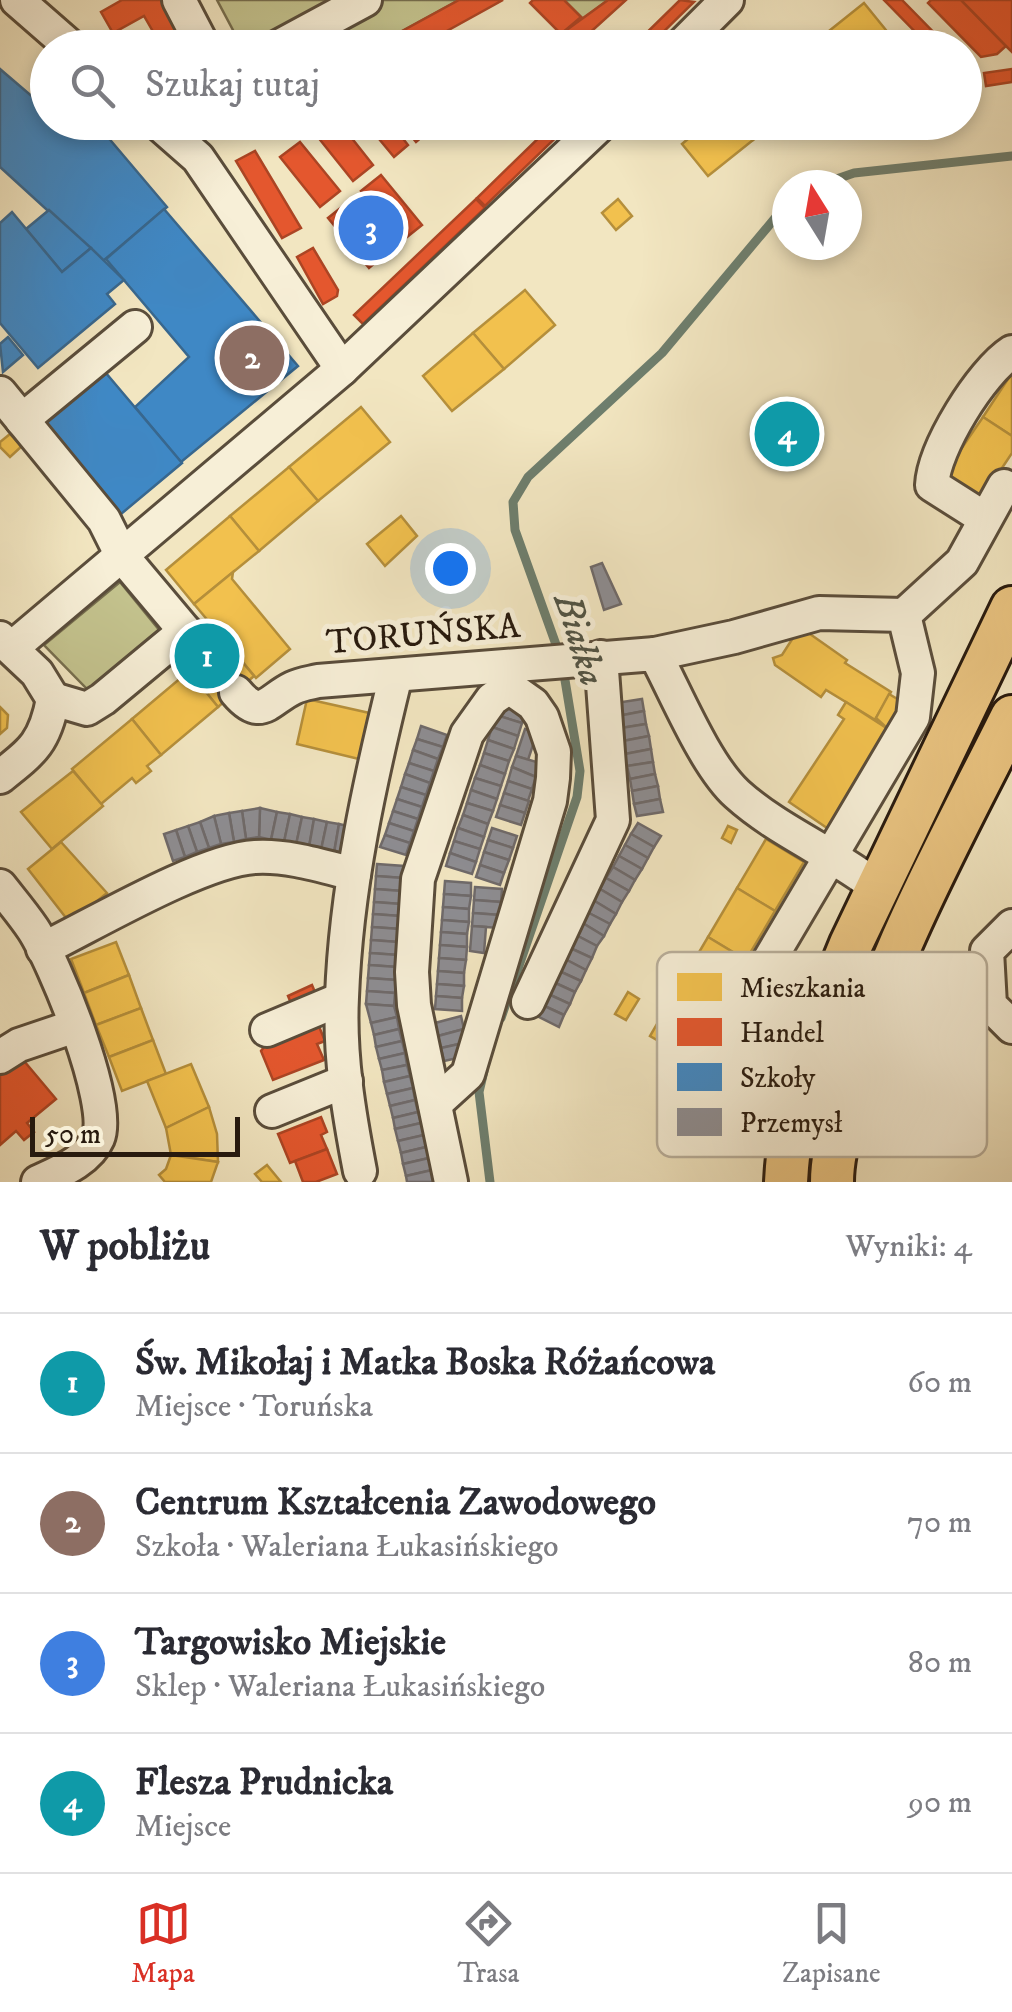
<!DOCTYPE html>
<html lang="pl">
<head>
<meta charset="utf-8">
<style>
	:root { --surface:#fff; --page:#f7f7f7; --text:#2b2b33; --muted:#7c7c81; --line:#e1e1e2; --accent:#d93025 }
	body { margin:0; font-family:"IM FELL DW Pica",serif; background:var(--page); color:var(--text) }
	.compass { position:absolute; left:772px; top:170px; width:90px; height:90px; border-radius:50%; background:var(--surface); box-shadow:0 5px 15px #0003; rotate:349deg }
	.scale { position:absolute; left:30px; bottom:25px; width:210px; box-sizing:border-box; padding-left:10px; border:5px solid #281a0e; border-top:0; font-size:28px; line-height:35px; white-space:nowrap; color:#281a0e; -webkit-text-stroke:8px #f7efd7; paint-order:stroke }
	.you { position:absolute; left:450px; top:568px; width:35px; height:35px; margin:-25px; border:8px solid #fff; border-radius:50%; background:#1a73e8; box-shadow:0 0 0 15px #1a73e833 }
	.badge { display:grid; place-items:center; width:65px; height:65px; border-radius:50%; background:var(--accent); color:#fff; font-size:32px; font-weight:700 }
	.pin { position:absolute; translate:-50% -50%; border:5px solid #fff; box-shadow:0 2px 10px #0006 }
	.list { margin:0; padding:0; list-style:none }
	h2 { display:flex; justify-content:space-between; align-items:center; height:130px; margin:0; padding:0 40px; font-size:42px }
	h2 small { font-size:32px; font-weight:400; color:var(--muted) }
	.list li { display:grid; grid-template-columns:65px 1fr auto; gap:30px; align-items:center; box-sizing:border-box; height:140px; padding:0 40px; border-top:2px solid var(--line) }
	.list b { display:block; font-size:38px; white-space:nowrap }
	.list p { margin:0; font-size:32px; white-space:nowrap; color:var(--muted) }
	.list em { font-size:32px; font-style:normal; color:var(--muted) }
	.icon { flex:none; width:55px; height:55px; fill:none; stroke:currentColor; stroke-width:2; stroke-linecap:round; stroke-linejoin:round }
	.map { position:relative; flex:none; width:1012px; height:1182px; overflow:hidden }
	.search { position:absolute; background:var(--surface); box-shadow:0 5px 15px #0003; left:30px; right:30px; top:30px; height:110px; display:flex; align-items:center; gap:25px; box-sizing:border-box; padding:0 35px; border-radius:55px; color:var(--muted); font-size:38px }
	.sheet { height:690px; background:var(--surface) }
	nav { display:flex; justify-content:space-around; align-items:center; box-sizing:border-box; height:140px; border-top:2px solid var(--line); background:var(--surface); font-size:28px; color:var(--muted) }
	nav a { display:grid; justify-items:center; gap:5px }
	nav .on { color:var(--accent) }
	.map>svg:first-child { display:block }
</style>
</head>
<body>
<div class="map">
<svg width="1012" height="1182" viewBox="0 0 1012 1182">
	<rect width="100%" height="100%" fill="#f2e6c1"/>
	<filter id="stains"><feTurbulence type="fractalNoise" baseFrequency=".002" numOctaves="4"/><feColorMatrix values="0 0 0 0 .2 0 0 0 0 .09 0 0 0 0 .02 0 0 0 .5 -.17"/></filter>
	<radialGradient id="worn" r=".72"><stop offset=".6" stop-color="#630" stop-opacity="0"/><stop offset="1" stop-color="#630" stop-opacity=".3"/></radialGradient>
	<g fill="#c3c28d" stroke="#766e4e" stroke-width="2.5">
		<path d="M217 0H459L371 48 242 47Z"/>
		<path d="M564 0H608L583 19Z"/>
		<path d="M120 582 160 631 89 691 44 645Z"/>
	</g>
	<g fill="#f2c14e" stroke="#b58f3b" stroke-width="2.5">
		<path d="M864 3 890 35 875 48H826L819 39Z"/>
		<path d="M708 122H739L753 140 708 176 682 144Z"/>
		<path d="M739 122H775L753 140Z"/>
		<path d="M618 199 632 216 616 230 602 213Z"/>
		<path d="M525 290 555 325 504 369 473 333Z"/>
		<path d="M473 333 504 369 452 411 423 376Z"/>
		<path d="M1012 373V436L983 417Z"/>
		<path d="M361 407 390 442 318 501 289 467Z"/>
		<path d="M983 417 1012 436V453L982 498 944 474Z"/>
		<path d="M10 434 22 446 10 457 0 447V442Z"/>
		<path d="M289 467 318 501 259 551 230 516Z"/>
		<path d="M230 516 259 551 194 604 166 570Z"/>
		<path d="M401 516 417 536 385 566 367 544Z"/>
		<path d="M233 572 232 579 290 649 256 678 194 604Z"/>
		<path d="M800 627 847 660 845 663 891 692 876 718 877 721 826 690 821 697 775 665 773 658 782 655Z"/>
		<path d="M225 641 254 676 218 707 189 671Z"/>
		<path d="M189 671 218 707 161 755 132 719Z"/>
		<path d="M889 694 904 703 887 728 876 718Z"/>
		<path d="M307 699 374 714 363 760 297 744Z"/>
		<path d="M846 702 891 731 827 828 789 802 844 719 838 715Z"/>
		<path d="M0 707 8 715 7 728 0 734Z"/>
		<path d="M132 719 161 755 147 766 151 771 136 783 132 778 101 804 72 769Z"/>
		<path d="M73 771 103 806 52 849 21 812Z"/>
		<path d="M728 826 737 830 731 843 722 838Z"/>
		<path d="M766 839 804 862 775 911 737 888Z"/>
		<path d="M61 842 107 893 70 923 28 869Z"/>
		<path d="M737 888 775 911 746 960 708 937Z"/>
		<path d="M708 937 746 960 717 1009 679 986Z"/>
		<path d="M116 942 129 975 84 993 71 959Z"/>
		<path d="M129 975 141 1008 96 1025 84 993Z"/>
		<path d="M679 986 717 1009 688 1058 650 1036Z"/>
		<path d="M628 992 639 999 626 1020 615 1014Z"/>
		<path d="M141 1008 153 1040 109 1057 96 1025Z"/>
		<path d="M153 1040 166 1074 122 1091 109 1057Z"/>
		<path d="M191 1064 209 1107 166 1128 147 1081Z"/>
		<path d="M209 1107 217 1134 218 1162 171 1155 166 1128Z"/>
		<path d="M171 1155 218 1162 211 1182H165L159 1175 166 1169Z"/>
		<path d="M267 1165 281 1182H262L255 1174Z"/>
	</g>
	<g fill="#e4572e" stroke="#ac4524" stroke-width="2.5">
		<path d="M122 0H163L189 48H149L159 42 144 16 113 33 101 12Z"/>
		<path d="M459 0H503L416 48H371Z"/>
		<path d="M533 0H564L581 17 561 34 530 3Z"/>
		<path d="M608 0H626L574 47 561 34Z"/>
		<path d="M680 0 694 2 647 48H631Z"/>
		<path d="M884 0H902L949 48H931Z"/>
		<path d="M931 0H961L1006 46 997 54 981 57 928 3Z"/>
		<path d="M961 0H1012V52L1006 46Z"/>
		<path d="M964 64 975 74V82L970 87 964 82Z"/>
		<path d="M1012 69V82L986 86 984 73Z"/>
		<path d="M228 122H273L245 129 229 138 222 126Z"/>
		<path d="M324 122H339L373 165 353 181 313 131Z"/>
		<path d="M365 122H390L408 145 394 157Z"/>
		<path d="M400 122H424L430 130 416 142Z"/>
		<path d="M555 122H572L485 206 477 198Z"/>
		<path d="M300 142 340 191 320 207 280 157Z"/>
		<path d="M255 151 301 228 282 238 236 161Z"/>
		<path d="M381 175 422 225 402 241 361 191Z"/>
		<path d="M476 199 485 208 363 324 354 315Z"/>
		<path d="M348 202 389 251 369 268 328 218Z"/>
		<path d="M313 248 338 290 337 296 323 304 297 257Z"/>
		<path d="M312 985 317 997 293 1008 288 996Z"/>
		<path d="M318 1024 325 1041 317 1044 324 1060 273 1080 261 1051 264 1047Z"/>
		<path d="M19 1055 56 1099 27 1123 34 1132 24 1140 16 1131 0 1145V1072Z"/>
		<path d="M321 1117 327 1132 321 1135 327 1149 290 1163 278 1134Z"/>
		<path d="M327 1149 337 1174 316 1182H303L295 1161Z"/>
	</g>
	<g fill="#3f88c5" stroke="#38678e" stroke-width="2.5">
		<path d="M0 69 48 110V122H95L167 207 103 261 0 167Z"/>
		<path d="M164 209 298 366 181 462 135 407 189 357 106 259Z"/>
		<path d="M49 210 91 248 62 272 26 229Z"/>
		<path d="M12 212 62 272 91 248 124 280 107 294 115 304 38 368 0 323V223Z"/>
		<path d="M8 337 23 355 3 372 0 344Z"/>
		<path d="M100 366 182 463 121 514 39 416Z"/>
	</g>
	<g fill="#8d8d92" stroke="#6f6a6a" stroke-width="2.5">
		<path d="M602 563 621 604 604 610 591 567Z"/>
		<path d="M642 699 644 711 618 716 616 703Z"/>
		<path d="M501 702 526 711 522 723 496 715Z"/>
		<path d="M644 711 646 724 621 728 618 716Z"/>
		<path d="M496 715 522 723 518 736 492 727Z"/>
		<path d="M646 724 649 736 623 741 621 728Z"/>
		<path d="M421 726 447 735 443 747 417 739Z"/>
		<path d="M492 727 518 736 514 749 488 740Z"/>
		<path d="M525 729 537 733 528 760 516 756Z"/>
		<path d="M649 736 651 749 625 754 623 741Z"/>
		<path d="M417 739 443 747 438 759 413 750Z"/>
		<path d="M488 740 514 749 509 761 484 753Z"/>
		<path d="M651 749 653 762 627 766 625 754Z"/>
		<path d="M413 750 438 759 434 771 409 763Z"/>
		<path d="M484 753 509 761 505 774 480 765Z"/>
		<path d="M516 756 540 763 536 777 512 767Z"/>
		<path d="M653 762 655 774 630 779 627 766Z"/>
		<path d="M409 763 434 771 430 783 405 774Z"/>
		<path d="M480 765 505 774 501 786 475 778Z"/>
		<path d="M512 767 536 777 532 789 508 781Z"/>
		<path d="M405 774 430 783 426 795 401 787Z"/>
		<path d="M655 774 658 786 632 791 630 779Z"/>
		<path d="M475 778 501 786 497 799 471 790Z"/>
		<path d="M508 781 532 789 528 801 504 793Z"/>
		<path d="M658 786 660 799 634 804 632 791Z"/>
		<path d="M401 787 426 795 422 807 397 799Z"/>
		<path d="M471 790 497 799 493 811 467 803Z"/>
		<path d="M504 793 529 801 525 813 500 805Z"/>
		<path d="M397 799 422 807 418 819 393 811Z"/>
		<path d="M660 799 663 812 637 816 634 804Z"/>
		<path d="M467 803 493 811 488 824 463 815Z"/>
		<path d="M500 805 525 813 521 825 496 817Z"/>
		<path d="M260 808 277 812 271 840 259 837Z"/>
		<path d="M260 808 259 837 246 839 242 811Z"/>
		<path d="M242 811 246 839 234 842 229 813Z"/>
		<path d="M393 811 418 819 414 831 389 823Z"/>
		<path d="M277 812 290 814 284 842 271 840Z"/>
		<path d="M229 813 234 842 221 844 214 816Z"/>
		<path d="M290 814 302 817 296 845 284 842Z"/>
		<path d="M463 815 488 824 484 837 458 828Z"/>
		<path d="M214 816 221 844 209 848 200 822Z"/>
		<path d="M302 817 314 819 309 847 296 845Z"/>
		<path d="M314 819 327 822 321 850 309 847Z"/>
		<path d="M200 822 209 848 197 852 188 826Z"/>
		<path d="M327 822 339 824 334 853 321 850Z"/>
		<path d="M389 823 414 831 410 843 385 835Z"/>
		<path d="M638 823 661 836 654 847 631 834Z"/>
		<path d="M339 824 352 827 346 855 334 853Z"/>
		<path d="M188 826 197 852 185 857 176 830Z"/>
		<path d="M458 828 484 837 480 849 454 841Z"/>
		<path d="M492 828 517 836 513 848 488 840Z"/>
		<path d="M176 830 185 857 173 861 164 834Z"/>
		<path d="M631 834 654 847 648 858 625 845Z"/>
		<path d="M385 835 410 843 406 855 380 847Z"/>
		<path d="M488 840 513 848 509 860 484 852Z"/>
		<path d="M454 841 480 849 476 862 450 853Z"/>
		<path d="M625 845 648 858 642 869 619 856Z"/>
		<path d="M484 852 509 860 504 873 480 865Z"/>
		<path d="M450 853 476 862 472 874 446 866Z"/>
		<path d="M619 856 642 869 635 880 613 867Z"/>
		<path d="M377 864 404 866 403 878 376 876Z"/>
		<path d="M480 865 504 873 500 885 476 877Z"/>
		<path d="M613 867 635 880 629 891 606 878Z"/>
		<path d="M376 876 403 878 402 891 375 889Z"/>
		<path d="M606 878 629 891 622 902 600 889Z"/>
		<path d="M445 881 471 883V896L444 894Z"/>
		<path d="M475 887 502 889 501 902 474 900Z"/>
		<path d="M375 889 402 891 401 904 374 902Z"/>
		<path d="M600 889 622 902 616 914 593 900Z"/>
		<path d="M444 894 471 896 469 909 443 907Z"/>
		<path d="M474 900 501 902 500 915 473 913Z"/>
		<path d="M593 900 616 914 610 924 587 912Z"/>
		<path d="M374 902 401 904 400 916 373 914Z"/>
		<path d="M443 907 469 909V922L442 920Z"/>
		<path d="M587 912 610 924 604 936 581 922Z"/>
		<path d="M473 913 500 915 499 928 472 926Z"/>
		<path d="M373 914 400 916V929L372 927Z"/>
		<path d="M442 920 469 922 467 934 441 932Z"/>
		<path d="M581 922 604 936 597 946 574 934Z"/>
		<path d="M472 926 486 927 484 953 470 951Z"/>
		<path d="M372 927 400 929 398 942 371 940Z"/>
		<path d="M441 932 467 934V947L440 945Z"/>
		<path d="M574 934 597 946 592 958 568 947Z"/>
		<path d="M371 940 398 942V955L370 953Z"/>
		<path d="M440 945 467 947 466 960 439 958Z"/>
		<path d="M568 947 592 958 586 970 563 958Z"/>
		<path d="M370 953 398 955 397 967 369 965Z"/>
		<path d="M439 958 466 960 464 973 438 971Z"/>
		<path d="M563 958 586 970 581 981 557 970Z"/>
		<path d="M369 965 397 967 396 980 368 978Z"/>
		<path d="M557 970 581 981 575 992 551 981Z"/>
		<path d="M438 971 464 973V986L437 984Z"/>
		<path d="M368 978 396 980 395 993 367 991Z"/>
		<path d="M551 981 575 992 570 1004 546 993Z"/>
		<path d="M437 984 464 986 462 998 436 996Z"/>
		<path d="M367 991 395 993 394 1006 366 1004Z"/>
		<path d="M546 993 570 1004 564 1015 540 1004Z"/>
		<path d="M436 996 462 998V1011L435 1009Z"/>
		<path d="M366 1004 394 1006 397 1017 371 1023Z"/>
		<path d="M540 1004 564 1015 559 1027 535 1015Z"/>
		<path d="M461 1016 464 1029 438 1036 435 1023Z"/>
		<path d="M397 1017 399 1029 374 1035 371 1023Z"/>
		<path d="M399 1029 402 1041 376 1047 374 1035Z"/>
		<path d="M464 1029 468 1042 441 1048 438 1036Z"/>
		<path d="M402 1041 405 1053 379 1059 376 1047Z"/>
		<path d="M468 1042 471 1055 444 1061 441 1048Z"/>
		<path d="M405 1053 407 1065 382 1070 379 1059Z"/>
		<path d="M407 1065 410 1076 384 1082 382 1070Z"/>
		<path d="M410 1076 413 1088 387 1094 384 1082Z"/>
		<path d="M413 1088 415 1100 390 1106 387 1094Z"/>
		<path d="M415 1100 418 1112 393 1118 390 1106Z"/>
		<path d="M418 1112 421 1123 395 1129 393 1118Z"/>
		<path d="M421 1123 424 1135 398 1141 395 1129Z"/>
		<path d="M424 1135 426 1147 401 1153 398 1141Z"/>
		<path d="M426 1147 429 1158 403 1164 401 1153Z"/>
		<path d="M429 1158 432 1170 406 1176 403 1164Z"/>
		<path d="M432 1170 434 1182H407L406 1176Z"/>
	</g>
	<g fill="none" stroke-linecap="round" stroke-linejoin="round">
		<g stroke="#6e7e6d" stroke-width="9">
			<path d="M819 185 854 173 1012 156"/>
			<path d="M559 653 515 530 513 502 528 477 662 353 776 217 787 208"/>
			<path d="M501 1018 577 797 580 771 563 668"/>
			<path d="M484 1071 479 1092 490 1182"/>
		</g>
		<path stroke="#cabd9d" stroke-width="32" stroke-dasharray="32 16" stroke-linecap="butt" d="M206 656 236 692"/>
		<defs>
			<g id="minor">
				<path d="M17 0 72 48"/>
				<path d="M179 0 204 48"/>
				<path d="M276 48 365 0"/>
				<path d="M679 48 727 0"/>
				<path d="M157 122 198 158 342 369"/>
				<path d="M0 393 104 520 122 556 206 656"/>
				<path d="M22 420 135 327"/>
				<path d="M984 518 932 485C934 448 981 372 1012 352"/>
				<path d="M904 615 962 562 1004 486"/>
				<path d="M0 638 37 673 53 699"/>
				<path d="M13 647 342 369 603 122"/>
				<path d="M655 654 734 637 819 613 904 615 918 673 913 717 700 1077 686 1117 722 1129 738 1087 770 1030"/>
				<path d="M236 692C261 722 268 700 293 688 301 684 310 683 318 681L655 654C676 693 705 765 737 794 779 832 834 853 878 888"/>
				<path d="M53 699 87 709 103 699 185 631"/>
				<path d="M0 777C33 751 45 742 53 699"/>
				<path d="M0 886C11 900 23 914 33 929 54 961 113 1104 98 1138 88 1161 59 1172 38 1182"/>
				<path d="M1012 926 987 951 990 1005 1012 1027"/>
				<path d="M43 949C94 924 202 860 255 857 288 855 322 866 354 874"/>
				<path d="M528 1002 613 820 601 657"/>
				<path d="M267 1030 341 999"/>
				<path d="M0 1057 19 1045 75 1026"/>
				<path d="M435 1104 468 1074 550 801 553 778 554 752 542 717 533 704 509 687 507 667"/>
				<path d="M272 1111 346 1081"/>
				<path d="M360 1171C349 1114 339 1055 342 997 346 888 370 780 396 675"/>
				<path d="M451 1182 414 1005 412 972 418 879 467 734 492 699 509 687"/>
			</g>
			<g id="major">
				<path d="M786 1182C790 1098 819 1021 851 944L1012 608"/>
				<path d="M832 1182C832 1156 840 1131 846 1106 877 969 950 842 1012 717"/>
			</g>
		</defs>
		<use href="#minor" stroke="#5a4d3b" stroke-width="38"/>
		<use href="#major" stroke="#281a0e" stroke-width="48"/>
		<use href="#minor" stroke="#f7efd7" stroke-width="32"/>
		<use href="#major" stroke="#e9c380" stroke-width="42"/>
	</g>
	<g text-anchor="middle" stroke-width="10" stroke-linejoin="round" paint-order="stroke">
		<g font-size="35" fill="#281a0e" stroke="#f7efd7">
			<text transform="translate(423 633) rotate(-5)" y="12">TORUŃSKA</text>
		</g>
		<g font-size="38" font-style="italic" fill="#515445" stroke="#f7efd7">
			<text transform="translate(581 639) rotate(73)" y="13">Białka</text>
		</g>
	</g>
	<rect x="657" y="952" width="330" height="205" rx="15" fill="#f7efd7" stroke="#b9af9b" stroke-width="2.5"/>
	<rect x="677" y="973" width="45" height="28" fill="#f2c14e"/>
	<rect x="677" y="1018" width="45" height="28" fill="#e4572e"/>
	<rect x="677" y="1063" width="45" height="28" fill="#3f88c5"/>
	<rect x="677" y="1108" width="45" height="28" fill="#8d8d92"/>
	<g font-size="28" fill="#281a0e">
		<text x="740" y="997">Mieszkania</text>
		<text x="740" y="1042">Handel</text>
		<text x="740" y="1087">Szkoły</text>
		<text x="740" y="1132">Przemysł</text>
	</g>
	<rect width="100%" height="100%" filter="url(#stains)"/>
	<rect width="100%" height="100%" fill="url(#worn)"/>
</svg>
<svg class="compass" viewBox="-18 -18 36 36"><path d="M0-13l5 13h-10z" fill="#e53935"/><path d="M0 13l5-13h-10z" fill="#7c7c81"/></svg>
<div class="scale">50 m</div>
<div class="you"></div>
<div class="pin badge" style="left:207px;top:656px;background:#0f9aa8">1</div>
<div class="pin badge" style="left:252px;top:358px;background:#8d6e63">2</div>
<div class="pin badge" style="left:371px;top:228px;background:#3f7fe0">3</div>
<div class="pin badge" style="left:787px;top:434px;background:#0f9aa8">4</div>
<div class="search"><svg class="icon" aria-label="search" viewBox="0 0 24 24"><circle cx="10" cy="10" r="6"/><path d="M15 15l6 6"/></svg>Szukaj tutaj</div>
</div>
<section class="sheet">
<h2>W pobliżu<small>Wyniki: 4</small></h2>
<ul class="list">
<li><span class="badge" style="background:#0f9aa8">1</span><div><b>Św. Mikołaj i Matka Boska Różańcowa</b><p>Miejsce · Toruńska</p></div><em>60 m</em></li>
<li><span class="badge" style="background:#8d6e63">2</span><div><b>Centrum Kształcenia Zawodowego</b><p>Szkoła · Waleriana Łukasińskiego</p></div><em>70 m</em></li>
<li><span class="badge" style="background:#3f7fe0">3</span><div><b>Targowisko Miejskie</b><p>Sklep · Waleriana Łukasińskiego</p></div><em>80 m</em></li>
<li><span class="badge" style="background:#0f9aa8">4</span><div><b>Flesza Prudnicka</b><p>Miejsce</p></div><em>90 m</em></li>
</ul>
</section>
<nav>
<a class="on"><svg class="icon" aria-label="map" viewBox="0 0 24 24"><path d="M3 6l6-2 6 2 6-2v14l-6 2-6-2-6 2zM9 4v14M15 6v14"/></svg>Mapa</a>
<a><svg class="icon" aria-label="directions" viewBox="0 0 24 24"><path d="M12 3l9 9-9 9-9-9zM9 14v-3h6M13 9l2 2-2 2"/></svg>Trasa</a>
<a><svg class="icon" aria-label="saved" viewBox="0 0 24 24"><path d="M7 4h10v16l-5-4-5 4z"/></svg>Zapisane</a>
</nav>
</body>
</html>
